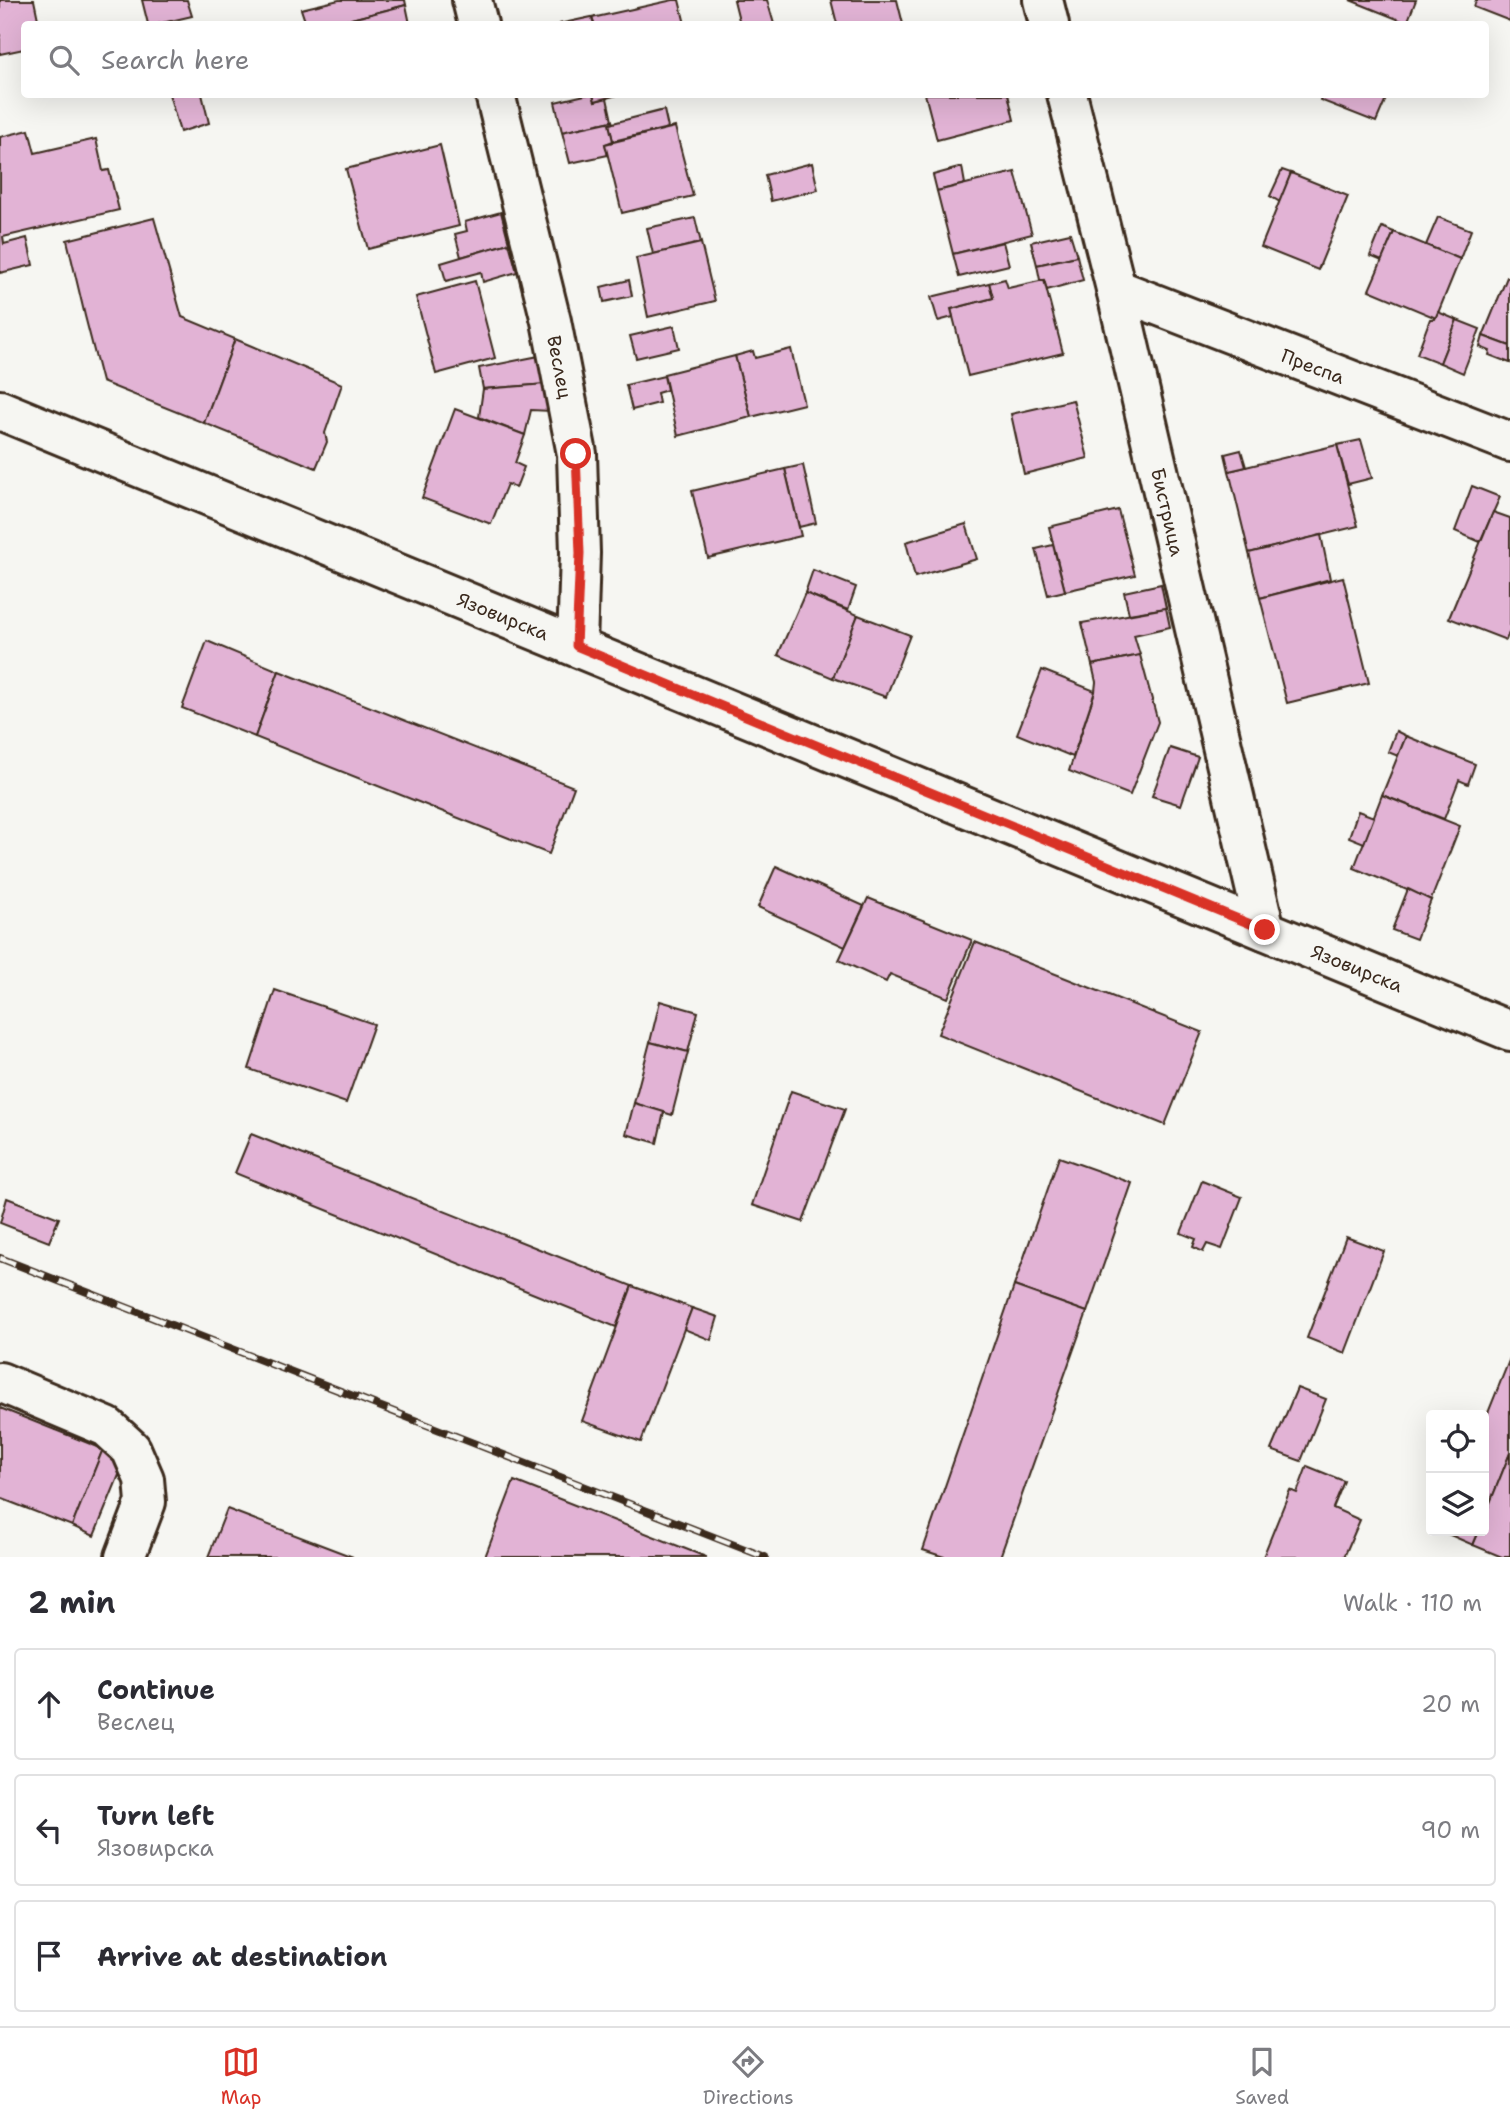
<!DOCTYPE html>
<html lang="en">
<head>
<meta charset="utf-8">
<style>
	:root { --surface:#fff; --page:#f7f7f7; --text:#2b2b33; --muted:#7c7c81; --line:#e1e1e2; --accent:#d93025 }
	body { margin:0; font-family:"Shantell Sans",sans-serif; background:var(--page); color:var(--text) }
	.controls { position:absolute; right:21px; bottom:21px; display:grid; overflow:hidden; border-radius:7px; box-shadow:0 7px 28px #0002 }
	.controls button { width:63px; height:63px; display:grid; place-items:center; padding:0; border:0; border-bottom:2px solid var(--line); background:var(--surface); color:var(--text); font:35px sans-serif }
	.stop { position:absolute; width:21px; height:21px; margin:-16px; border:5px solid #d93025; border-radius:50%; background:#fff }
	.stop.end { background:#d93025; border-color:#fff; box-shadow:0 2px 7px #0008 }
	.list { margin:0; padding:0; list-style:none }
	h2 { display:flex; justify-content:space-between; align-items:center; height:91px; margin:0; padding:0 28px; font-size:30px }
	h2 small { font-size:23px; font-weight:400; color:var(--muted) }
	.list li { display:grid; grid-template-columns:46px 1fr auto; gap:21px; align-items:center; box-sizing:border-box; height:112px; margin:0 14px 14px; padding:0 14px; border:2px solid var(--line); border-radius:7px }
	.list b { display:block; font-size:26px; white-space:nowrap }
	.list p { margin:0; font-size:23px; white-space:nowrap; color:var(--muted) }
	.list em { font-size:23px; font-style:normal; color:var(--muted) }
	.icon { flex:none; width:38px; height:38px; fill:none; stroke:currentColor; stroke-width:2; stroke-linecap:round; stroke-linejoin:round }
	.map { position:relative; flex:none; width:1510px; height:1557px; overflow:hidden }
	.search { position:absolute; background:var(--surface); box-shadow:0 7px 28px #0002; left:21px; right:21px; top:21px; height:77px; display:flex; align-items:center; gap:18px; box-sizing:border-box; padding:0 24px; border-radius:7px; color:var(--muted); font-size:26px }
	.sheet { height:469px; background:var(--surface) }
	nav { display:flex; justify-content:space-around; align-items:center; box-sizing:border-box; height:98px; border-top:2px solid var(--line); background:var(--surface); font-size:19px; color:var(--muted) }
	nav a { display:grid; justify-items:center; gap:4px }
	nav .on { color:var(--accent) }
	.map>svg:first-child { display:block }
</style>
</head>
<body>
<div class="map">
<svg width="1510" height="1557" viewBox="0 0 1510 1557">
	<rect width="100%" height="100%" fill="#f6f6f2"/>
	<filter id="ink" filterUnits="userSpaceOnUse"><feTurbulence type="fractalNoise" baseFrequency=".0143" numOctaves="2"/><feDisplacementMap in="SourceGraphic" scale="14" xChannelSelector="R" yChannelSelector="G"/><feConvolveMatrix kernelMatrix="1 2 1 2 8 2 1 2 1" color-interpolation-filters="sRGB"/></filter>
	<g filter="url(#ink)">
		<g fill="#e2b3d5" stroke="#3b2a1e" stroke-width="2">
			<path d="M0 0H34L39 24H24V49L0 54Z"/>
			<path d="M142 0H187L192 16 158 24H148Z"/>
			<path d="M339 0H405L406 5 332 24H306L301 9Z"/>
			<path d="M673 0H679L685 24H594L592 18Z"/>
			<path d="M734 0H767L774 24H740Z"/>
			<path d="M831 0H897L903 24H837Z"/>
			<path d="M1350 0H1416L1407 23Z"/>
			<path d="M1476 0H1510V21L1474 7Z"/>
			<path d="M406 5 410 24H332Z"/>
			<path d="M596 16 592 18 594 24H559Z"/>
			<path d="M169 94H202L209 123 180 132Z"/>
			<path d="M589 94H593L595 101 607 98 612 121 562 132 555 102Z"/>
			<path d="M593 94H621L595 101Z"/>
			<path d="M925 94H1008L1014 120 937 140Z"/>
			<path d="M1322 94H1388L1376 122 1320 100Z"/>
			<path d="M664 110 668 128 613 141 609 124Z"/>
			<path d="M612 121 613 123 609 124 613 141 605 144 608 155 570 163 562 132Z"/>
			<path d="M675 127 693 196 622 213 605 144Z"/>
			<path d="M29 130 35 153 96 139 103 171 109 170 119 210 3 237 4 244 27 238 33 265 0 273V137Z"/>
			<path d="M440 145 459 226 368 249 346 169Z"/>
			<path d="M812 163 818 190 771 201 765 175Z"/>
			<path d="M962 167 965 184 937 191 933 175Z"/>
			<path d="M1282 170 1291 173 1280 202 1270 196Z"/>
			<path d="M1015 172 1032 234 953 254 937 191Z"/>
			<path d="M1291 173 1348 196 1318 270 1261 247Z"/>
			<path d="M501 212 509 243 461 257 455 234 467 231 465 222Z"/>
			<path d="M1438 217 1471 230 1460 259 1426 245Z"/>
			<path d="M154 218 182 317 235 339 204 423 102 382 85 316 67 240Z"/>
			<path d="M695 218 701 243 653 254 647 228Z"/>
			<path d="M1382 227 1394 232 1382 261 1370 256Z"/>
			<path d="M1394 232 1460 259 1436 318 1369 290Z"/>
			<path d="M1070 233 1077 256 1037 265 1031 242Z"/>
			<path d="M1003 242 1009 265 959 277 953 254Z"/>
			<path d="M509 243 517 272 483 282 481 272 446 281 441 263Z"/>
			<path d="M701 243 715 301 648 317 636 258Z"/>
			<path d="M1077 256 1083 280 1047 290 1044 280H1040L1037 265Z"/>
			<path d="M1507 277 1510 278V346L1483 336Z"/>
			<path d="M1005 279 1008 288 1044 280 1063 353 968 376 951 309 993 298 989 283Z"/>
			<path d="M629 280 632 296 604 302 601 287Z"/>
			<path d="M475 281 495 358 436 374 416 297Z"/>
			<path d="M989 283 993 298 951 309 953 317 938 321 931 297Z"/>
			<path d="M1438 312 1457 320 1440 363 1417 354 1430 319H1435Z"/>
			<path d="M1457 320 1480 329 1463 373 1440 363Z"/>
			<path d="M674 326 679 348 636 358 630 336Z"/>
			<path d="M1483 336 1510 346V363L1489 355 1490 351 1480 347Z"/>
			<path d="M235 339 342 384 325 433 327 442 316 468 204 423Z"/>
			<path d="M791 349 804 404 751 417 735 356 753 351 755 358Z"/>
			<path d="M539 356 546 384 483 389 479 368Z"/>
			<path d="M735 356 751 417 678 436 664 374Z"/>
			<path d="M664 376 667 390 657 393 659 403 632 410 626 385Z"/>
			<path d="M546 384 551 411 531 410 525 435 479 417 483 389Z"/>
			<path d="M1073 400 1088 458 1024 474 1011 414Z"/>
			<path d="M455 409 525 435 515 463 524 467 516 488 507 484 491 524 422 498Z"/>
			<path d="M1361 440 1372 478 1348 484 1337 445Z"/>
			<path d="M1337 445 1358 526 1249 553 1229 471Z"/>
			<path d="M1241 450 1246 467 1229 471 1225 454Z"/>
			<path d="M803 465 816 523 799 527 785 469Z"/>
			<path d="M785 469 801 536 708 558 692 491Z"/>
			<path d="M1472 486 1500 497 1480 542 1455 531Z"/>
			<path d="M1118 510 1135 575 1065 591 1049 527Z"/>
			<path d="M1493 512 1510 518V630L1506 640 1449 618Z"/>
			<path d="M966 524 977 559 915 577 906 542Z"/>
			<path d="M1321 535 1330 579 1260 598 1249 553Z"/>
			<path d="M1053 545 1065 591 1048 595 1036 549Z"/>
			<path d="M813 570 856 587 848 610 805 593Z"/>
			<path d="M1343 577 1369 683 1287 703 1260 598Z"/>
			<path d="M1161 584 1166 608 1129 614 1124 592Z"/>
			<path d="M805 593 858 615 833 678 778 655Z"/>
			<path d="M1166 608 1170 627 1134 635 1140 655 1092 665 1082 623Z"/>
			<path d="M858 615 910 635 886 697 833 678Z"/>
			<path d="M207 641 279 671 255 737 182 708Z"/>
			<path d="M1140 655 1158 722 1130 795 1069 771 1095 691 1096 682 1092 665Z"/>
			<path d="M1042 670 1095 691 1073 757 1017 734Z"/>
			<path d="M279 671 574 787 549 854 255 737Z"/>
			<path d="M1396 731 1406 736 1398 756 1388 752Z"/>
			<path d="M1406 736 1475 764 1468 784 1459 780 1444 819 1382 795Z"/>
			<path d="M1170 748 1198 757 1181 805 1152 796Z"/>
			<path d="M1382 795 1460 826 1431 900 1354 868Z"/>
			<path d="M1358 811 1374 817 1364 843 1349 837Z"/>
			<path d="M776 866 864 906 845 947 758 907Z"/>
			<path d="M1408 889 1431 900 1416 939 1392 930Z"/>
			<path d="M868 898 972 940 948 998 890 974 886 982 839 960Z"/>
			<path d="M975 942 1202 1032 1165 1125 938 1034Z"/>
			<path d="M275 990 374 1024 346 1103 249 1069Z"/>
			<path d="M660 1001 698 1012 688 1052 650 1042Z"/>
			<path d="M650 1042 688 1052 672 1115 634 1103Z"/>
			<path d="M791 1091 845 1109 803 1222 752 1205Z"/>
			<path d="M634 1103 664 1112 657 1143 626 1134Z"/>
			<path d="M251 1134 632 1286 616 1327 235 1173Z"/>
			<path d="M1059 1157 1132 1183 1087 1312 1014 1286Z"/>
			<path d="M1202 1181 1242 1197 1222 1249 1207 1244 1203 1252 1193 1247 1196 1239 1181 1233Z"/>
			<path d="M7 1198 59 1218 49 1242 0 1223Z"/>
			<path d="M1346 1237 1384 1251 1345 1353 1307 1338Z"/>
			<path d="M632 1286 692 1308 641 1442 582 1421Z"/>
			<path d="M1014 1286 1087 1312 1000 1557H944L923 1550Z"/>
			<path d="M692 1308 718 1317 711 1340 684 1329Z"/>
			<path d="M1510 1358V1453L1484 1518V1423Z"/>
			<path d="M1297 1388 1326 1399 1301 1461 1271 1450Z"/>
			<path d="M0 1408 103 1449 72 1526 0 1498Z"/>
			<path d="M103 1449 126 1458 94 1536 72 1526Z"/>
			<path d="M1510 1453V1557H1502L1473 1545 1479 1531H1484V1518Z"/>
			<path d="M1307 1466 1344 1481 1333 1508 1360 1520 1344 1557H1263L1290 1490 1297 1493Z"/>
			<path d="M514 1481 706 1557H485Z"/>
			<path d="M227 1509 353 1557H208Z"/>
			<path d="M1441 1531H1479L1473 1545Z"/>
		</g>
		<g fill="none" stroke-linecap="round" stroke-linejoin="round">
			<defs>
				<g id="minor">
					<path d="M472 0 478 24"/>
					<path d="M1043 0 1049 24"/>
					<path d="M495 94 551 321 577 454 580 553 577 646"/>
					<path d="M1067 94 1116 289 1265 930"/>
					<path d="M1116 289 1510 442"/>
					<path d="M0 410 1510 1031"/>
					<path d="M0 1382 107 1427 131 1449 144 1479 146 1502 125 1557"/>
				</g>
			</defs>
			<use href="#minor" stroke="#3b2a1e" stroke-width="44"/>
			<use href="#minor" stroke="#f6f6f2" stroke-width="38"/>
			<defs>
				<path id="rail" d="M0 1258 765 1557"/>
			</defs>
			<use href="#rail" stroke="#3b2a1e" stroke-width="8"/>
			<use href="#rail" stroke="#f6f6f2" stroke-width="5" stroke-dasharray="16" stroke-linecap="butt"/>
		</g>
	</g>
	<g fill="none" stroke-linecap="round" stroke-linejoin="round" filter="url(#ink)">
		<path stroke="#d93025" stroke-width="9" d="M576 454 580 553 576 646 1265 930"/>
	</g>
	<g text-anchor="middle" stroke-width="5" stroke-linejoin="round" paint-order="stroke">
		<g font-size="19" fill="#3b2a1e" stroke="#f6f6f2">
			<text transform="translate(1313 366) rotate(21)" y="7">Преспа</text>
			<text transform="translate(560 367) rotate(79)" y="7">Веслец</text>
			<text transform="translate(1168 512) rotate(77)" y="7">Бистрица</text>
			<text transform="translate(503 616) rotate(22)" y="7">Язовирска</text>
			<text transform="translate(1357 968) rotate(22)" y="7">Язовирска</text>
		</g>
	</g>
</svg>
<div class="controls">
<button><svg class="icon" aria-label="locate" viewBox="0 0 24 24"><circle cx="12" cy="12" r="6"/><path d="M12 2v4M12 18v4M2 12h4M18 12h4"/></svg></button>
<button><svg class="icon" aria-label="layers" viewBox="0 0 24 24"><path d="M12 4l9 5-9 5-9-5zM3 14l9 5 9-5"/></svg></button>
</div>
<div class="stop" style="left:576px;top:454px"></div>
<div class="stop end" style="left:1265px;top:930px"></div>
<div class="search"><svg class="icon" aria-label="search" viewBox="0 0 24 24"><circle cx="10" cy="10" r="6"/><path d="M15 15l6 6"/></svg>Search here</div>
</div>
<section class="sheet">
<h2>2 min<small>Walk · 110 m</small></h2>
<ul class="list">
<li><svg class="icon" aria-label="ahead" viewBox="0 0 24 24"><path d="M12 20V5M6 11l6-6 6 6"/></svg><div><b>Continue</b><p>Веслец</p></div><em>20 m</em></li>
<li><svg class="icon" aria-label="left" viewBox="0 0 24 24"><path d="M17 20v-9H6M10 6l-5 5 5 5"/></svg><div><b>Turn left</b><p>Язовирска</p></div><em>90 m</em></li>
<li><svg class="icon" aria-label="arrive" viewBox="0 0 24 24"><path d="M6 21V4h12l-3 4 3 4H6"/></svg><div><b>Arrive at destination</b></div></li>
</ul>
</section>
<nav>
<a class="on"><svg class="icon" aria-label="map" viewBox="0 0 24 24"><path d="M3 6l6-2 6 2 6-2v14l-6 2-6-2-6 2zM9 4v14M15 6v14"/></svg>Map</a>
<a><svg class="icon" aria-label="directions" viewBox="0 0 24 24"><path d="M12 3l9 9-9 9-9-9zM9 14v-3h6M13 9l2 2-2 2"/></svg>Directions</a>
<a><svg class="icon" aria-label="saved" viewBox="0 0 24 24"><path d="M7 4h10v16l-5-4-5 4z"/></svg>Saved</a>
</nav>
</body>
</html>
